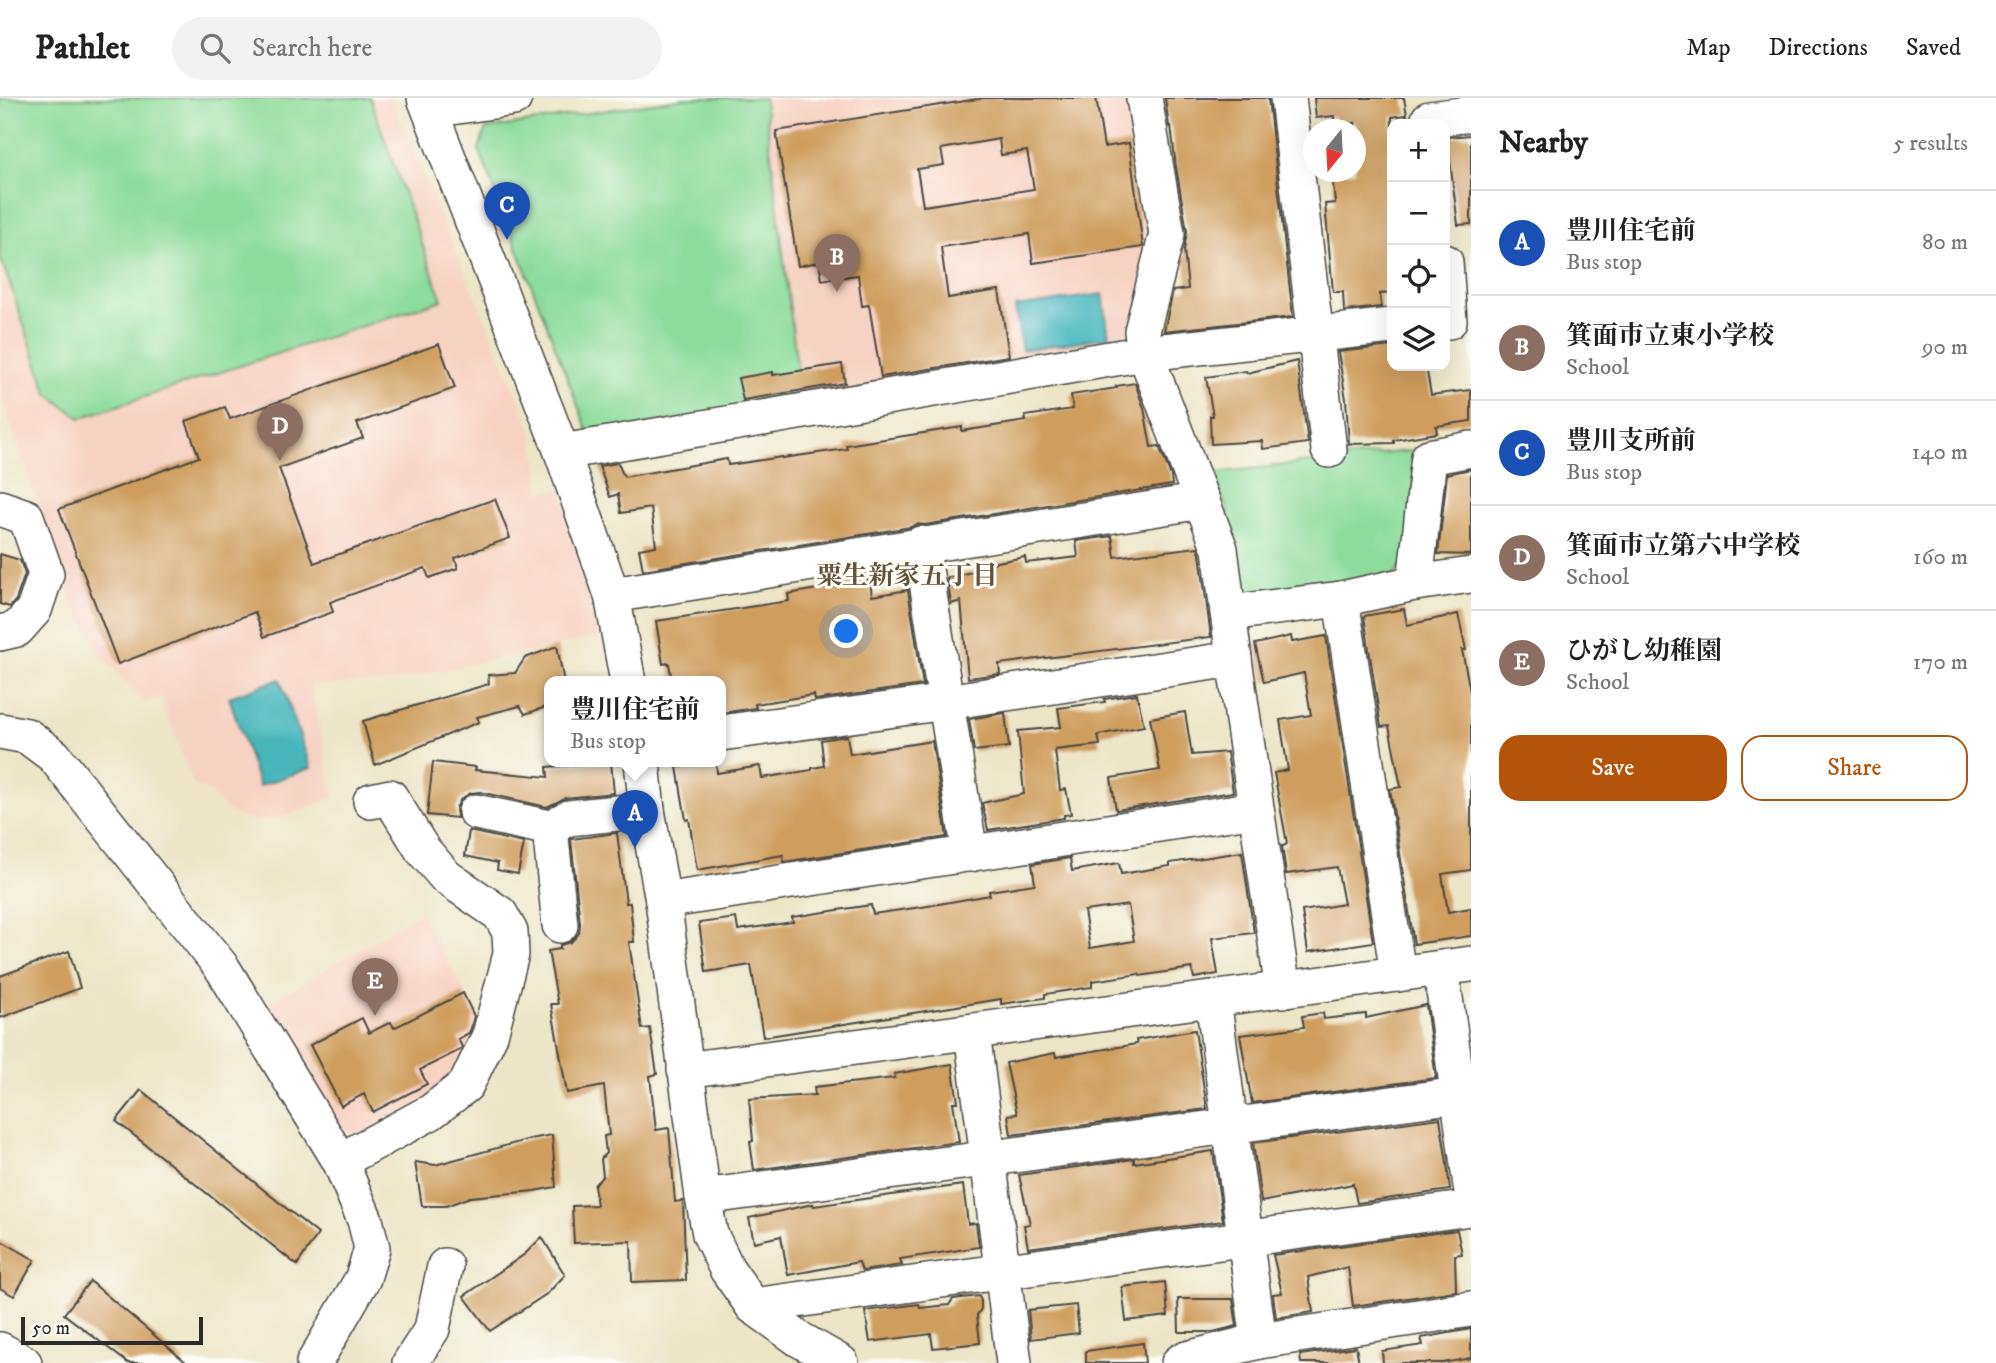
<!DOCTYPE html>
<html lang="en">
<head>
<meta charset="utf-8">
<style>
	:root { --surface:#fff; --page:#f2f2f2; --text:#222; --muted:#767676; --line:#e0e0e0; --accent:#b45309 }
	body { margin:0; font-family:"IM FELL DW Pica","Noto Serif JP",serif; background:var(--page); color:var(--text) }
	.controls { position:absolute; right:21px; top:21px; display:grid; overflow:hidden; border-radius:14px; box-shadow:0 7px 28px #0002 }
	.controls button { width:63px; height:63px; display:grid; place-items:center; padding:0; border:0; border-bottom:2px solid var(--line); background:var(--surface); color:var(--text); font:35px sans-serif }
	.compass { position:absolute; left:1303px; top:21px; width:63px; height:63px; border-radius:50%; background:var(--surface); box-shadow:0 7px 28px #0002; rotate:198deg }
	.scale { position:absolute; left:21px; bottom:18px; width:182px; box-sizing:border-box; padding-left:7px; border:4px solid #2b2b2b; border-top:0; font-size:19px; line-height:24px; white-space:nowrap; color:#2b2b2b; -webkit-text-stroke:5px #fdfcf7; paint-order:stroke }
	.you { position:absolute; left:847px; top:534px; width:24px; height:24px; margin:-18px; border:5px solid #fff; border-radius:50%; background:#1a73e8; box-shadow:0 0 0 10px #1a73e833 }
	.badge { display:grid; place-items:center; width:46px; height:46px; border-radius:50%; background:var(--accent); color:#fff; font-size:23px; font-weight:700 }
	.pin { position:absolute; translate:-50% -58px; filter:drop-shadow(0 2px 4px #0008) }
	.pin::after { content:''; position:absolute; top:37px; width:24px; height:21px; background:inherit; clip-path:polygon(0 0,100% 0,50% 100%) }
	.popup { position:absolute; left:544px; top:578px; width:182px; height:91px; box-sizing:border-box; display:grid; place-content:center; border-radius:14px; background:var(--surface); filter:drop-shadow(0 2px 5px #0005); font-size:23px; white-space:nowrap; color:var(--muted) }
	.popup b { font-size:26px; color:var(--text) }
	.popup::after { content:''; position:absolute; left:50%; top:100%; margin-left:-14px; border:14px solid transparent; border-top-color:var(--surface) }
	.list { margin:0; padding:0; list-style:none }
	h2 { display:flex; justify-content:space-between; align-items:center; height:91px; margin:0; padding:0 28px; font-size:30px }
	h2 small { font-size:23px; font-weight:400; color:var(--muted) }
	.list li { display:grid; grid-template-columns:46px 1fr auto; gap:21px; align-items:center; box-sizing:border-box; height:105px; padding:0 28px; border-top:2px solid var(--line) }
	.list b { display:block; font-size:26px; white-space:nowrap }
	.list p { margin:0; font-size:23px; white-space:nowrap; color:var(--muted) }
	.list em { font-size:23px; font-style:normal; color:var(--muted) }
	.actions { display:flex; gap:14px; padding:21px 28px }
	.actions a { flex:1; padding:16px 0; border:2px solid var(--accent); border-radius:21px; text-align:center; font-size:24px; color:var(--accent) }
	.actions .main { background:var(--accent); color:#fff }
	.icon { flex:none; width:38px; height:38px; fill:none; stroke:currentColor; stroke-width:2; stroke-linecap:round; stroke-linejoin:round }
	.map { position:relative; flex:none; width:1471px; height:1265px; overflow:hidden }
	header { display:flex; align-items:center; gap:42px; box-sizing:border-box; height:98px; padding:0 35px; background:var(--surface); border-bottom:2px solid var(--line) }
	header strong { font-size:33px }
	nav { display:flex; gap:38px; margin-inline-start:auto; font-size:24px }
	.search { width:490px; height:63px; background:var(--page); display:flex; align-items:center; gap:18px; box-sizing:border-box; padding:0 24px; border-radius:38px; color:var(--muted); font-size:26px }
	main { display:flex }
	aside { flex:1; background:var(--surface) }
	.map>svg:first-child { display:block }
</style>
</head>
<body>
<header>
<strong>Pathlet</strong>
<div class="search"><svg class="icon" aria-label="search" viewBox="0 0 24 24"><circle cx="10" cy="10" r="6"/><path d="M15 15l6 6"/></svg>Search here</div>
<nav><a>Map</a><a>Directions</a><a>Saved</a></nav>
</header>
<main>
<div class="map">
<svg width="1471" height="1265" viewBox="0 0 1471 1265">
	<rect width="100%" height="100%" fill="#fdfcf7"/>
	<filter id="ink" filterUnits="userSpaceOnUse"><feTurbulence type="fractalNoise" baseFrequency=".0143" numOctaves="2"/><feDisplacementMap in="SourceGraphic" scale="14" xChannelSelector="R" yChannelSelector="G"/><feConvolveMatrix kernelMatrix="1 2 1 2 8 2 1 2 1" color-interpolation-filters="sRGB"/></filter>
	<filter id="wash" filterUnits="userSpaceOnUse"><feTurbulence type="fractalNoise" baseFrequency=".00686" numOctaves="4" result="noise"/><feDisplacementMap in="SourceGraphic" scale="28" xChannelSelector="R" yChannelSelector="G"/><feGaussianBlur stdDeviation="1.57" result="paint"/><feColorMatrix in="noise" values="0 0 0 0 0 0 0 0 0 0 0 0 0 0 0 0 0 1.4 0 .05"/><feComposite in="paint" operator="in"/></filter>
	<g filter="url(#wash)">
		<rect width="100%" height="100%" fill="#ece5c7"/>
		<g fill="#f6d2c3">
			<path d="M0 0H391L533 334 541 394 560 392 583 455 601 538 387 584 311 588 334 699 272 723 249 722 229 714 209 693 194 688 161 599 145 605 101 556 73 505 0 295Z"/>
			<path d="M684 0H1135L1156 138 1124 250 589 336 479 51 486 31Z"/>
			<path d="M420 815 485 929 458 982 370 1036 349 1032 330 1020 265 908Z"/>
		</g>
		<g fill="#8ddc9c" stroke="#5c8464" stroke-width="2">
			<path d="M0 0H370L442 202 80 320 48 296 0 158Z"/>
			<path d="M684 0H764L801 302 589 336 479 51 486 31Z"/>
			<path d="M1417 352 1408 460 1394 477 1250 502C1238 486 1240 468 1237 449 1232 423 1223 399 1214 375Z"/>
		</g>
		<g fill="#46b6bc" stroke="#387074" stroke-width="2">
			<path d="M1103 196 1109 239 1022 252 1015 209Z"/>
			<path d="M280 581 311 670 259 688 229 599Z"/>
		</g>
		<g id="blocks">
			<g fill="#cf9d5d" fill-rule="evenodd">
				<path d="M984 0H1096L1104 49 1129 45 1143 149 1033 165 1029 136 941 149 948 200 999 192 1009 258 881 279 869 207 862 208 858 177 822 182 819 164 798 168 776 33ZM999 41 1001 57 1027 53 1034 91 923 108 917 71 944 67 941 51Z"/>
				<path d="M1165 0H1268L1293 219 1164 233 1173 193 1188 191 1184 152 1187 133 1176 69 1171 28H1169Z"/>
				<path d="M1314 0H1404L1407 17 1392 19V195L1380 196 1381 209 1344 213 1343 194H1333L1325 106 1335 105 1332 74H1355V25L1335 28 1334 18 1316 20Z"/>
				<path d="M1471 37V126L1458 127 1447 39Z"/>
				<path d="M439 246 455 290 357 325 363 340 279 370 314 465 495 401 510 440 455 460 458 470 429 480 425 470 330 504 333 514 264 539 255 514 118 566 59 411 199 359 186 323 225 309 230 321Z"/>
				<path d="M1392 248V268H1426L1431 297 1471 292V323L1436 328 1437 335 1394 342V345L1349 346 1346 301 1338 254Z"/>
				<path d="M1297 263 1308 345 1263 351 1262 343 1211 346 1210 318H1213L1206 279 1246 273 1247 275Z"/>
				<path d="M842 266 845 285 743 302 738 280 773 274V277Z"/>
				<path d="M1135 285 1144 310 1151 349 1159 348 1171 378 1172 387 925 427 917 426 911 429 643 472 639 451 656 448 651 410 621 415 618 396 610 399 599 368 618 365 624 379 727 361 728 367 782 359V360L847 351 846 347 962 329V333L1026 323 1025 318 1073 311 1071 297 1117 290 1116 288Z"/>
				<path d="M1471 371V457L1438 456 1447 376Z"/>
				<path d="M1112 438 1115 459 1198 449 1200 456 1211 539 999 566 1000 576 968 580 961 503 951 506 947 480 992 469 991 465 1025 459 1026 465 1078 459 1076 443Z"/>
				<path d="M0 456 20 462 25 476 16 502 10 509 0 506Z"/>
				<path d="M870 482 872 498 908 492 923 587 815 602 814 597 755 606 756 610 721 615V584H672L669 565 663 566 656 523 789 503 788 496Z"/>
				<path d="M1404 511 1407 527 1458 516 1466 552H1462L1471 598V772L1442 776 1448 814 1471 810V838L1414 846 1390 691 1401 689 1389 628 1381 629 1364 518Z"/>
				<path d="M1291 538 1292 544 1326 538 1373 844 1308 854 1302 813 1344 806 1337 769 1286 776 1282 748 1286 747 1287 745 1274 675 1288 672 1280 622 1311 617 1304 575 1264 584 1255 546Z"/>
				<path d="M557 548 564 584H549V608L525 616 520 608 477 619 479 624 375 667 363 623 489 586 488 577 515 575 525 560Z"/>
				<path d="M1137 596 1144 628 1098 637 1100 647 1055 652 1060 692 1066 691 1071 716 1064 717V720L988 732 982 705 1024 696 1018 633 1061 629 1058 610 1105 604 1104 601Z"/>
				<path d="M1185 614 1192 657 1227 654 1233 694 1116 712 1111 680 1160 672 1150 620Z"/>
				<path d="M1005 615 1009 649 974 653 969 621Z"/>
				<path d="M847 638 850 656 932 643 947 739 784 764 783 757 697 772 689 721 686 722 677 669 716 664 717 675 760 668 762 680 812 672V670L824 668 821 642Z"/>
				<path d="M433 664 476 669 475 672 548 679 547 669 611 664 614 695 565 700 547 709 480 694 471 695 461 701 456 710 457 720 427 717Z"/>
				<path d="M469 733 524 745 518 776 497 772 498 765 465 758Z"/>
				<path d="M617 735 626 805H630L634 844H629L642 931 650 930 657 976 650 978 656 1032 669 1030 675 1104 683 1103 686 1182 632 1184 631 1143 574 1145 572 1108 597 1107 594 1087 603 1078 601 1061 606 1055 604 1038 609 1037 604 988 567 995 551 906H558L548 853 560 851V847L571 844 579 835 580 825 571 741Z"/>
				<path d="M1242 754 1254 835 1212 840 1218 876 1194 880 1192 870 1140 878 1139 876 1092 883V889L1045 896V900L1001 906V901L763 939 751 867 706 874 699 825 736 820 738 832 793 824 792 819 871 807 873 816 922 809 990 797 989 793 1035 786 1032 766 1070 760 1072 773 1119 765 1121 776 1170 768V765ZM1128 807 1134 843 1090 850 1084 813Z"/>
				<path d="M69 853 80 890 0 920V878Z"/>
				<path d="M463 895 474 918 471 930 469 935 458 941 462 949 460 952 420 972 427 986 373 1014 364 996 341 1008 310 947 362 920 369 935 391 924 394 930Z"/>
				<path d="M1426 907 1436 980 1252 1005 1240 937 1304 929 1302 918 1323 915 1324 921 1366 916V920Z"/>
				<path d="M1195 932 1207 1011 1011 1037 1008 1017 1017 1016 1006 965 1055 955 1056 959 1137 946 1136 942Z"/>
				<path d="M952 966 958 1004H953L959 1044 754 1072 750 1044 753 1043 749 1001 815 997 814 989 895 980 894 976Z"/>
				<path d="M141 992 318 1136 297 1167 116 1023Z"/>
				<path d="M1440 1020 1447 1065 1450 1092 1357 1105 1353 1086 1261 1104 1253 1045Z"/>
				<path d="M552 1037 556 1089 534 1093 470 1099 446 1108H422L415 1064 435 1067 530 1041Z"/>
				<path d="M1213 1053 1223 1123 1028 1150 1024 1127 1030 1126 1019 1077 1134 1061V1065Z"/>
				<path d="M963 1087 968 1126 976 1125 979 1149 900 1161 902 1167 862 1173 859 1164 788 1177 781 1138 754 1144 749 1120 813 1106 814 1108Z"/>
				<path d="M1457 1132 1462 1156 1455 1157 1456 1193 1353 1208 1348 1169 1308 1179 1313 1214 1276 1220 1273 1196 1282 1195 1273 1157Z"/>
				<path d="M542 1139 565 1177 548 1195 490 1233 464 1198 525 1156Z"/>
				<path d="M0 1142 35 1162 14 1198 0 1190Z"/>
				<path d="M90 1183 187 1265H128L64 1216Z"/>
				<path d="M1165 1184 1168 1218 1126 1223 1122 1189Z"/>
				<path d="M979 1198 981 1203V1211L977 1217 980 1245 933 1250 931 1236 870 1244 865 1213 919 1206 920 1210 949 1207 953 1201Z"/>
				<path d="M1178 1201H1233L1237 1228 1213 1234H1179Z"/>
				<path d="M1076 1207 1079 1235 1031 1241 1028 1212Z"/>
				<path d="M1471 1231V1260L1443 1265H1383L1382 1253 1423 1247 1421 1240Z"/>
				<path d="M1143 1245 1145 1265H1086V1253Z"/>
				<path d="M1356 1249 1359 1265H1301L1300 1257Z"/>
			</g>
		</g>
	</g>
	<g filter="url(#ink)">
		<use href="#blocks" fill-opacity="0" stroke="#484742" stroke-width="2"/>
		<g fill="none" stroke-linecap="round" stroke-linejoin="round">
			<defs>
				<g id="minor">
					<path d="M425 0 562 354 612 497 628 584"/>
					<path d="M1144 0 1167 136 1142 233 1145 255 1220 451 1234 561 1283 892"/>
					<path d="M1288 0 1329 352"/>
					<path d="M430 12 514 0"/>
					<path d="M1429 21 1471 16"/>
					<path d="M1445 164 1449 223H1445"/>
					<path d="M562 354 1145 255 1392 228"/>
					<path d="M0 410 26 419 46 476 34 512 17 531 0 535"/>
					<path d="M921 446 970 756"/>
					<path d="M1415 485 1429 359 1471 351"/>
					<path d="M612 497 1202 403"/>
					<path d="M1341 501 1398 876"/>
					<path d="M1228 515 1341 501 1415 485 1471 477"/>
					<path d="M0 633 27 638 54 658 223 871 340 1063 365 1122 372 1150 363 1180 314 1265"/>
					<path d="M721 635 946 604 1234 561"/>
					<path d="M642 664 647 712 663 803 703 1099 710 1136 727 1171 753 1208 799 1241 841 1265"/>
					<path d="M476 714 550 730 568 720 647 712"/>
					<path d="M550 730 560 827"/>
					<path d="M663 803 1256 711"/>
					<path d="M1441 871 1471 1088"/>
					<path d="M1213 901 1259 1243"/>
					<path d="M972 934 1014 1265"/>
					<path d="M685 972 1471 866"/>
					<path d="M340 1063 431 1014 466 987 490 937 511 856 510 834 500 816 446 779 422 751 390 699 371 703"/>
					<path d="M703 1099 1458 997"/>
					<path d="M753 1208C993 1176 1231 1141 1471 1110"/>
					<path d="M0 1252 24 1265"/>
					<path d="M410 1265 432 1231 445 1168"/>
					<path d="M1179 1265 1183 1262 1259 1243 1471 1211"/>
				</g>
			</defs>
			<use href="#minor" stroke="#484742" stroke-width="38"/>
			<use href="#minor" stroke="#fff" stroke-width="35"/>
		</g>
	</g>
	<g text-anchor="middle" stroke-width="6" stroke-linejoin="round" paint-order="stroke">
		<g font-size="26" font-weight="bold" fill="#64533c" stroke="#fdfcf7">
			<text x="907" y="486">粟生新家五丁目</text>
		</g>
	</g>
</svg>
<div class="controls">
<button>+</button>
<button>−</button>
<button><svg class="icon" aria-label="locate" viewBox="0 0 24 24"><circle cx="12" cy="12" r="6"/><path d="M12 2v4M12 18v4M2 12h4M18 12h4"/></svg></button>
<button><svg class="icon" aria-label="layers" viewBox="0 0 24 24"><path d="M12 4l9 5-9 5-9-5zM3 14l9 5 9-5"/></svg></button>
</div>
<svg class="compass" viewBox="-18 -18 36 36"><path d="M0-13l5 13h-10z" fill="#e53935"/><path d="M0 13l5-13h-10z" fill="#767676"/></svg>
<div class="scale">50 m</div>
<div class="you"></div>
<div class="pin badge" style="left:635px;top:750px;background:#1a4fb4">A</div>
<div class="popup"><b>豊川住宅前</b>Bus stop</div>
<div class="pin badge" style="left:837px;top:194px;background:#8d6e63">B</div>
<div class="pin badge" style="left:507px;top:142px;background:#1a4fb4">C</div>
<div class="pin badge" style="left:280px;top:363px;background:#8d6e63">D</div>
<div class="pin badge" style="left:375px;top:918px;background:#8d6e63">E</div>
</div>
<aside>
<h2>Nearby<small>5 results</small></h2>
<ul class="list">
<li><span class="badge" style="background:#1a4fb4">A</span><div><b>豊川住宅前</b><p>Bus stop</p></div><em>80 m</em></li>
<li><span class="badge" style="background:#8d6e63">B</span><div><b>箕面市立東小学校</b><p>School</p></div><em>90 m</em></li>
<li><span class="badge" style="background:#1a4fb4">C</span><div><b>豊川支所前</b><p>Bus stop</p></div><em>140 m</em></li>
<li><span class="badge" style="background:#8d6e63">D</span><div><b>箕面市立第六中学校</b><p>School</p></div><em>160 m</em></li>
<li><span class="badge" style="background:#8d6e63">E</span><div><b>ひがし幼稚園</b><p>School</p></div><em>170 m</em></li>
</ul>
<div class="actions"><a class="main">Save</a><a>Share</a></div>
</aside>
</main>
</body>
</html>
